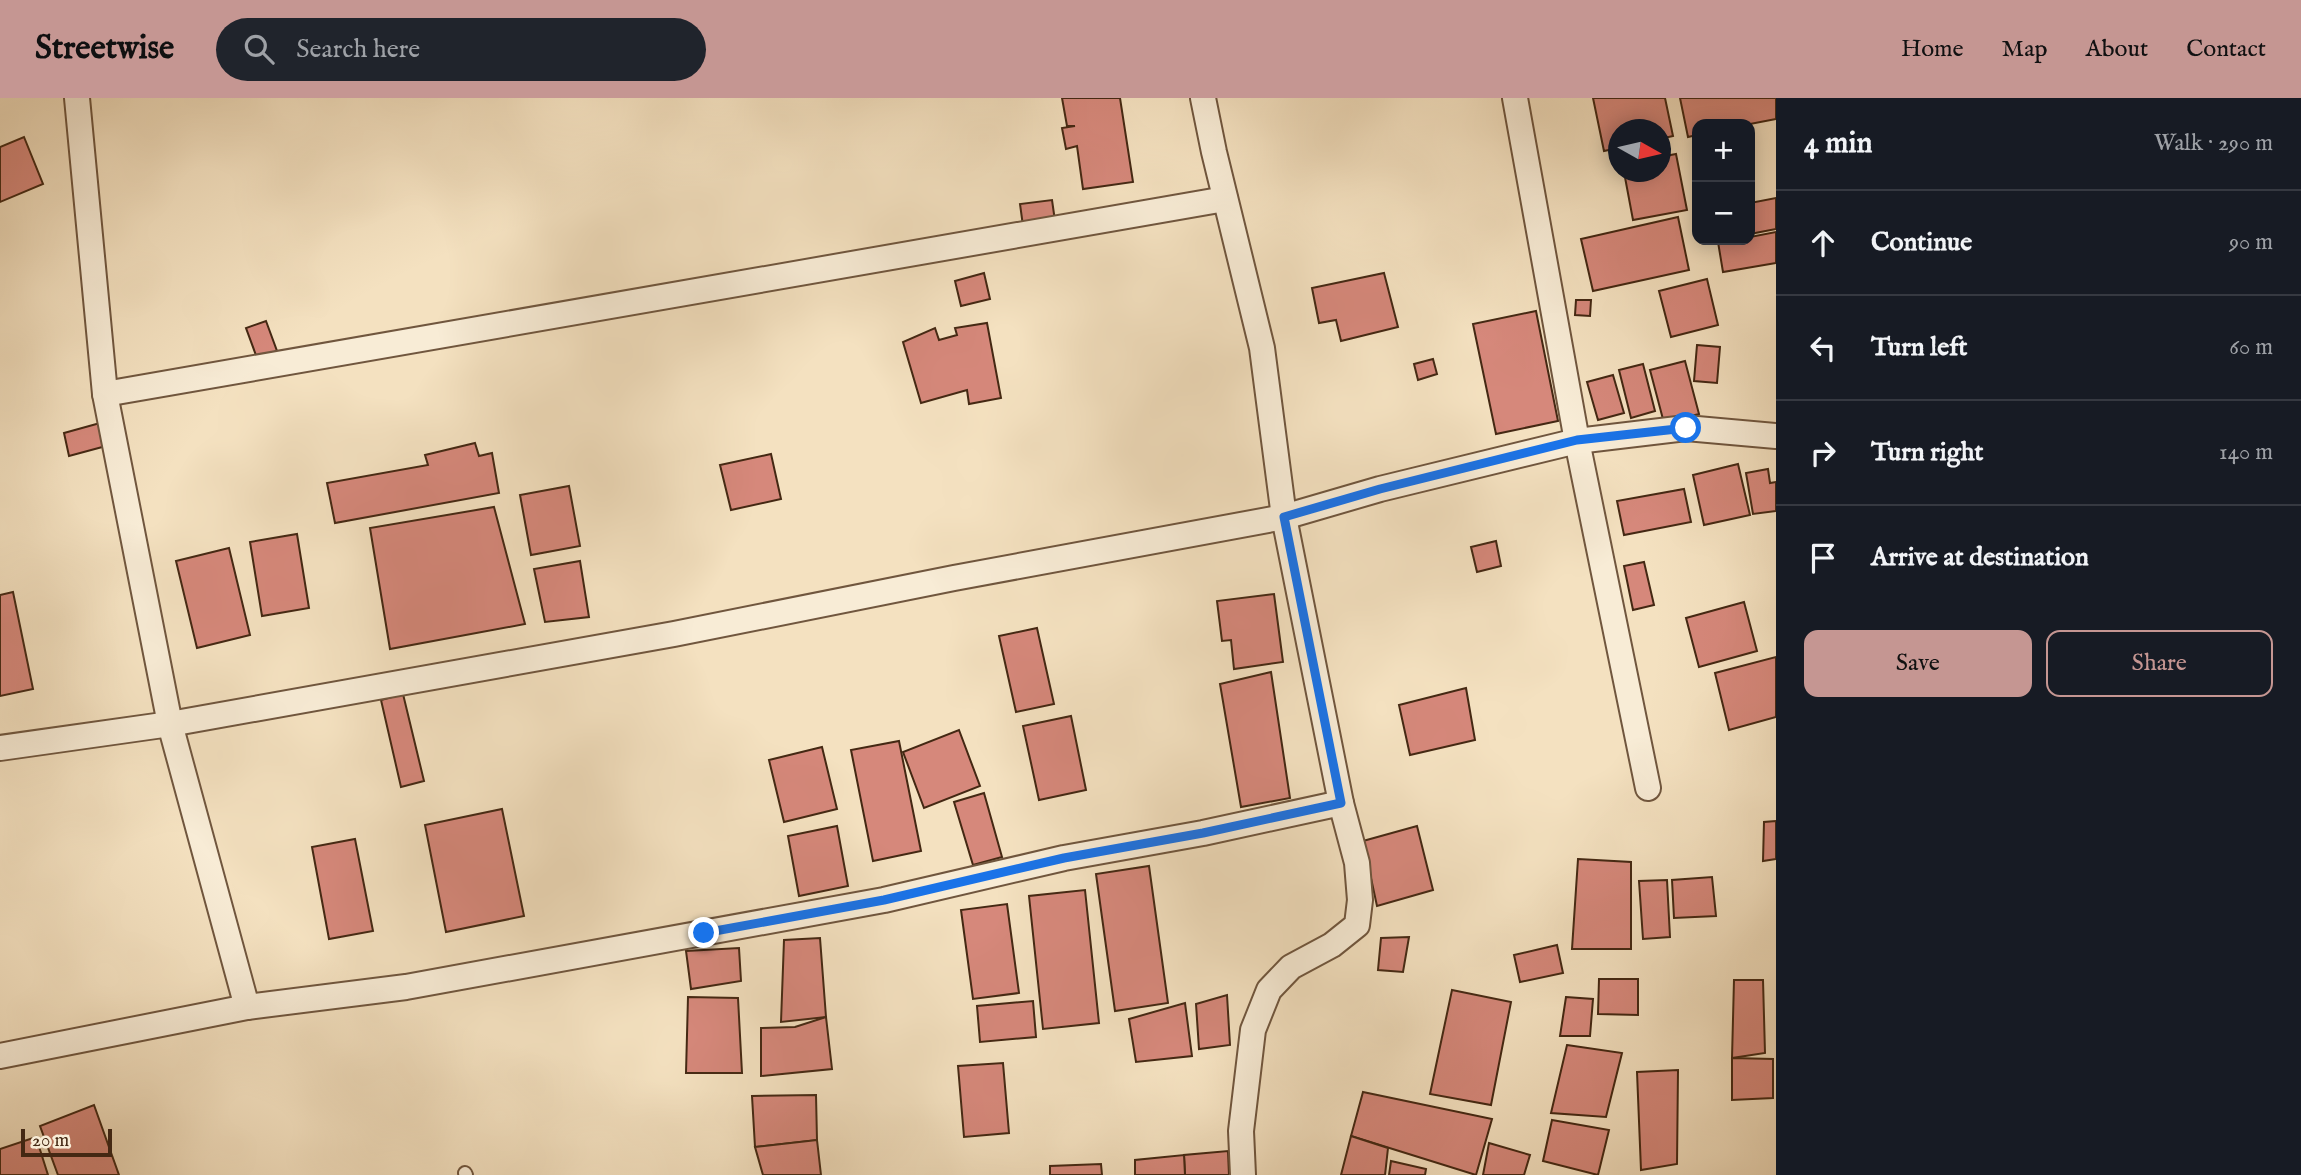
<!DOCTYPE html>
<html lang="en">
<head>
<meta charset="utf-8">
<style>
	:root { --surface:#171b24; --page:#20242c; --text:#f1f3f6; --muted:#9ea1a6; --line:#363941; --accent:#c59692 }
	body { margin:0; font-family:"IM FELL English",serif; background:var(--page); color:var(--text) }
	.controls { position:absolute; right:21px; top:21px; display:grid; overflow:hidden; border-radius:14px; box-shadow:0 4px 18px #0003 }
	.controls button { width:63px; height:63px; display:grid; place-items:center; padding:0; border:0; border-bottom:2px solid var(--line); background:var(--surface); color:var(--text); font:35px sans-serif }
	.compass { position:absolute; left:1608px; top:21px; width:63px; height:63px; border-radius:50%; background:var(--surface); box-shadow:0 4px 18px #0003; rotate:98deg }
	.scale { position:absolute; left:21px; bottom:18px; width:91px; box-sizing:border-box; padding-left:7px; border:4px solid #442813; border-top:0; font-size:19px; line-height:24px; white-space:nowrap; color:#442813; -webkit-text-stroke:5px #f8ecd6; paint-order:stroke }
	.stop { position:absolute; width:21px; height:21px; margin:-16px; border:5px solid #1a73e8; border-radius:50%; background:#fff }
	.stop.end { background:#1a73e8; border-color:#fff; box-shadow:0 2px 7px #0008 }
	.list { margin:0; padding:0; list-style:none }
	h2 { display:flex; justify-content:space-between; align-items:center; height:91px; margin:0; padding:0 28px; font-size:30px }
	h2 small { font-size:23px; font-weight:400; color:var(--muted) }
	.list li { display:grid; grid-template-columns:46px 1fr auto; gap:21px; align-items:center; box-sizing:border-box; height:105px; padding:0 28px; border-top:2px solid var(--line) }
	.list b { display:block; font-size:26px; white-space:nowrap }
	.list em { font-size:23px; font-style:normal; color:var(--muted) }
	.actions { display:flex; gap:14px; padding:21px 28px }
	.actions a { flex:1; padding:16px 0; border:2px solid var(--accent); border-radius:14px; text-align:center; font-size:24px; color:var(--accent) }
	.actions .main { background:var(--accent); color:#111 }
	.icon { flex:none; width:38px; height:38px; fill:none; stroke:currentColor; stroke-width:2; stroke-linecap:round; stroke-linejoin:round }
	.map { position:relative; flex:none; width:1776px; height:1077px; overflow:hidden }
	header { display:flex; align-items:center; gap:42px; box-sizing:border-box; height:98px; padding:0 35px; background:var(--accent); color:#111 }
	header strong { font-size:33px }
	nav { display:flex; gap:38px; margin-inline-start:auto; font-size:24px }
	.search { width:490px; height:63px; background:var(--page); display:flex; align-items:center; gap:18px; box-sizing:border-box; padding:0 24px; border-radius:38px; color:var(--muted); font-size:26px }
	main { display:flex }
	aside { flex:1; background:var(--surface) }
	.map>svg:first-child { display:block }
</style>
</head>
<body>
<header>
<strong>Streetwise</strong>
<div class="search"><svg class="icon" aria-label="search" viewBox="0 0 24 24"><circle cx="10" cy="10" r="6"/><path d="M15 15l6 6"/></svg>Search here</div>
<nav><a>Home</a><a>Map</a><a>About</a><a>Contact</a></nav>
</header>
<main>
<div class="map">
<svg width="1776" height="1077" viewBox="0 0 1776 1077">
	<rect width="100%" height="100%" fill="#f4e1c0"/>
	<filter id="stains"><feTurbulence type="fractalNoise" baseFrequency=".00286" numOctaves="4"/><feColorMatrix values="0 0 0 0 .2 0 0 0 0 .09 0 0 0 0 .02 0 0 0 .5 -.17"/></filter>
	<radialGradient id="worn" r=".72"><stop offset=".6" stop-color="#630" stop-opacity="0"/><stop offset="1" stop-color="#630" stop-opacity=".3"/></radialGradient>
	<g fill="#d6887b" stroke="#442813" stroke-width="2">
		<path d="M1062 0H1120L1133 84 1083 91 1077 48 1066 51 1062 30 1075 28H1067Z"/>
		<path d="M1593 0H1665L1673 38 1660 41V32H1618V50L1604 53Z"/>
		<path d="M1680 0H1776V21L1750 26H1697V37L1688 39Z"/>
		<path d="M24 39 43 86 0 104V49Z"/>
		<path d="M1676 56 1687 112 1633 122 1624 74H1660V59Z"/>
		<path d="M1776 100V131L1750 136V105Z"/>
		<path d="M1052 102 1055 123 1023 128 1020 106Z"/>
		<path d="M1678 119 1689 172 1593 193 1581 141Z"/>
		<path d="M1776 134V165L1723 174 1718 144 1750 142V139Z"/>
		<path d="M984 175 990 201 961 208 955 183Z"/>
		<path d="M1384 175 1398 229 1341 243 1336 222 1319 225 1312 190Z"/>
		<path d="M1707 181 1718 227 1671 239 1659 193Z"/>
		<path d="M1576 202H1591L1590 218 1575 217Z"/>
		<path d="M1536 213 1558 323 1496 336 1473 226Z"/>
		<path d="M266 223 277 253 257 260 246 230Z"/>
		<path d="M987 225 1001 300 969 306 967 292 921 305 903 244 935 230 939 242 957 237 955 230Z"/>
		<path d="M1697 247 1720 249 1717 285 1694 283Z"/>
		<path d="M1433 261 1437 276 1418 282 1414 266Z"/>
		<path d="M1685 263 1699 316 1664 325 1650 272Z"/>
		<path d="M1643 266 1655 313 1631 320 1619 272Z"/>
		<path d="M1613 277 1624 315 1598 322 1587 284Z"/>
		<path d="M100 325 106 348 69 358 64 335Z"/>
		<path d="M475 345 479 358 492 355 499 395 335 425 327 385 428 367 425 357Z"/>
		<path d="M771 356 781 401 731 412 720 367Z"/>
		<path d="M1738 366 1750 417 1704 427 1693 377Z"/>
		<path d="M1768 371 1770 385 1776 384V413L1753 416 1746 375Z"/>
		<path d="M569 388 580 448 531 457 520 397Z"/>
		<path d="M1684 391 1691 424 1624 437 1617 403Z"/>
		<path d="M494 409 525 526 390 551 370 430Z"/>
		<path d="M297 436 309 510 262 518 250 444Z"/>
		<path d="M1496 443 1501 468 1477 474 1471 449Z"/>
		<path d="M229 450 250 537 197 550 176 463Z"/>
		<path d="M580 463 589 519 545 524 534 471Z"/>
		<path d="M1644 464 1654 507 1633 512 1624 468Z"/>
		<path d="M13 494 33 591 0 598V497Z"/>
		<path d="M1274 496 1283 564 1234 571 1231 542 1222 543 1217 503Z"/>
		<path d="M1744 504 1757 553 1699 569 1686 520Z"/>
		<path d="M1037 530 1054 606 1016 614 999 538Z"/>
		<path d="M1776 559V619L1729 632 1715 575Z"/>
		<path d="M1271 574 1290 700 1241 709 1220 586Z"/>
		<path d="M1466 590 1475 642 1410 657 1399 607Z"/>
		<path d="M403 596 424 683 401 689 381 602Z"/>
		<path d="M1071 618 1086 692 1039 702 1023 628Z"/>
		<path d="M959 632 980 688 924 710 903 654Z"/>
		<path d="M899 643 921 753 873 763 851 652Z"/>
		<path d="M822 649 837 711 784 724 769 662Z"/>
		<path d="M984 695 1002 759 973 767 954 704Z"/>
		<path d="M502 711 524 818 446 834 425 727Z"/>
		<path d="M1776 723V761L1763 763 1764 724Z"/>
		<path d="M837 728 848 788 799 798 788 738Z"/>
		<path d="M1417 728 1433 792 1377 808 1363 743Z"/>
		<path d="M355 741 373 833 329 841 312 749Z"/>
		<path d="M1578 761 1631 764V851H1572Z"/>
		<path d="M1149 768 1168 905 1115 913 1096 776Z"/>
		<path d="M1712 779 1716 818 1674 820 1672 782Z"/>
		<path d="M1667 782 1670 839 1643 841 1639 783Z"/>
		<path d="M1085 792 1099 925 1043 931 1029 798Z"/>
		<path d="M1007 806 1019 895 973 901 961 812Z"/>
		<path d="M1409 839 1403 874 1378 872 1381 840Z"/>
		<path d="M820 840 826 919 781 924 784 842Z"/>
		<path d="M1557 847 1563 875 1520 884 1514 857Z"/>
		<path d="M739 850 741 883 691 891 686 853Z"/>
		<path d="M1599 881H1638V917L1598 916Z"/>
		<path d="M1734 882H1763L1765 955 1732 960Z"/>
		<path d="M1452 892 1511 904 1491 1007 1430 996Z"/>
		<path d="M1227 897 1230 947 1199 951 1196 906Z"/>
		<path d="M688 899 738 900 742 975H686Z"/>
		<path d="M1566 899 1593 901 1590 938H1560Z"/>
		<path d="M1033 903 1036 939 980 944 977 908Z"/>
		<path d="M1185 905 1192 958 1136 964 1129 921Z"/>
		<path d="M826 919 832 971 761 978V930L795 929Z"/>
		<path d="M1567 947 1622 955 1606 1019 1551 1015Z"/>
		<path d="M1732 960 1773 961V1000L1732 1002Z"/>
		<path d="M1003 965 1009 1035 964 1039 958 968Z"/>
		<path d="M1678 972 1677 1066 1641 1072 1637 974Z"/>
		<path d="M1363 994 1492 1021 1476 1077 1351 1038Z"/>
		<path d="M816 997 817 1042 755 1049 752 998Z"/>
		<path d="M94 1007 119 1077H58L40 1028Z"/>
		<path d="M1552 1022 1609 1032 1598 1077 1543 1063Z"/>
		<path d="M1351 1038 1388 1050 1385 1077H1341Z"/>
		<path d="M36 1039 48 1077H0V1051Z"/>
		<path d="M817 1042 821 1077H763L755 1049Z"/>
		<path d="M1489 1045 1530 1057 1524 1077H1483Z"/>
		<path d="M1228 1053 1229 1077H1185L1184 1057Z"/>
		<path d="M1184 1057 1185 1077H1135V1062Z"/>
		<path d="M1391 1063 1426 1071 1425 1077H1389Z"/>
		<path d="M1101 1066 1102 1077H1050V1068Z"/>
	</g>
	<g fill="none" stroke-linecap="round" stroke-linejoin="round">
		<defs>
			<path id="service" d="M465 1075 466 1077"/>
			<g id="minor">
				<path d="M77 0 105 296 170 626 247 909"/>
				<path d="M1203 0 1214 54 1262 250 1284 419 1341 705 1357 765 1360 802 1357 827 1332 847 1291 869 1269 892 1253 932 1241 1033 1243 1077"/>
				<path d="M1515 0 1577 343 1648 690"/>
				<path d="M105 296 1225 101"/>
				<path d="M0 650 170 626 674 536 954 480 1284 419 1380 391 1577 343 1686 330 1776 338"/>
				<path d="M0 958 247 909 406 889 884 802 1064 760 1203 735 1341 705"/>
			</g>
		</defs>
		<use href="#service" stroke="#70563e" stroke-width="16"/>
		<use href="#minor" stroke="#70563e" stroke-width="28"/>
		<use href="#service" stroke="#f8ecd6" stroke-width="12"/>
		<use href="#minor" stroke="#f8ecd6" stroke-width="24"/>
	</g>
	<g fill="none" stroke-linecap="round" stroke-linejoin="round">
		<path stroke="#1a73e8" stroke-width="9" d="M704 835 884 802 1064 760 1203 735 1341 705 1284 419 1380 391 1577 342 1686 330"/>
	</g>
	<rect width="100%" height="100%" filter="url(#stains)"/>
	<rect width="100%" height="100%" fill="url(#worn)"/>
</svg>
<div class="controls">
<button>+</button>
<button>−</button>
</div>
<svg class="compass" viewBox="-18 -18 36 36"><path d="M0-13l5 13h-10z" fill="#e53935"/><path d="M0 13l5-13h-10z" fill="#9ea1a6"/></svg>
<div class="scale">20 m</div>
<div class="stop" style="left:1686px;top:330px"></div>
<div class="stop end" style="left:704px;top:835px"></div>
</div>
<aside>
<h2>4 min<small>Walk · 290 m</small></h2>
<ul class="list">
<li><svg class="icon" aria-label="ahead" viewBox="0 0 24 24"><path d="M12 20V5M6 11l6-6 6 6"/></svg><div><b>Continue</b></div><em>90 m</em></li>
<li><svg class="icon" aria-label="left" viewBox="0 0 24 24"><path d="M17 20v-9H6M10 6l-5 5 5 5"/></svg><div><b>Turn left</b></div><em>60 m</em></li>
<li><svg class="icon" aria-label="right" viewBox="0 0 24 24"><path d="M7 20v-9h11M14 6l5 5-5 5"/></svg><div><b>Turn right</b></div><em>140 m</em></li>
<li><svg class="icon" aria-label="arrive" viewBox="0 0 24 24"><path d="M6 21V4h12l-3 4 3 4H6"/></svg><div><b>Arrive at destination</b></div></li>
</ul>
<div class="actions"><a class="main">Save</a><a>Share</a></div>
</aside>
</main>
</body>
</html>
